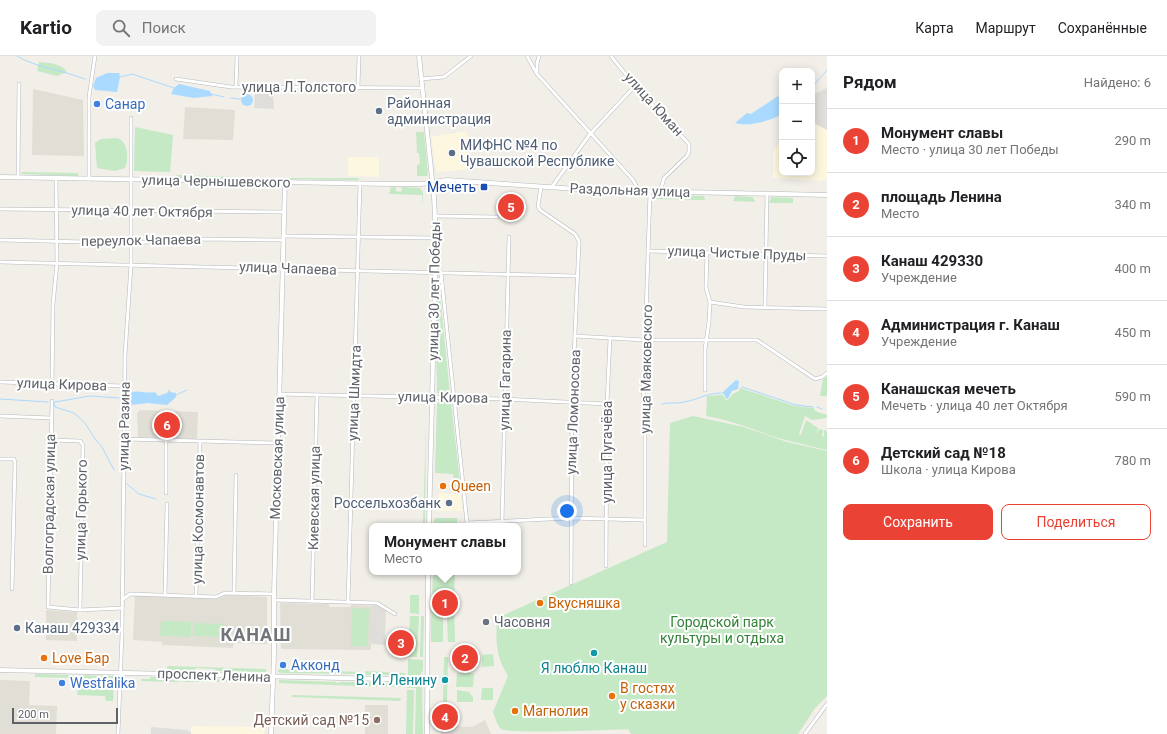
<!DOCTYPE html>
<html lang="ru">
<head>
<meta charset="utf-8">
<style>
	:root { --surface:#fff; --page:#f2f2f2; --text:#202124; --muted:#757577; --line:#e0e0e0; --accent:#ea4335 }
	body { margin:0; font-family:Roboto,sans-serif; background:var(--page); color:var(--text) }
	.controls { position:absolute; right:12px; top:12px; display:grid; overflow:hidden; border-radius:8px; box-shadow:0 2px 10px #0003 }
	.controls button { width:36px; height:36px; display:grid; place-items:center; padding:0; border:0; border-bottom:1px solid var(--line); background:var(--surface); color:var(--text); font:20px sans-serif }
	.scale { position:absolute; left:12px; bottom:10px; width:106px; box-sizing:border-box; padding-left:4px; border:2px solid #5f6368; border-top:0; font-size:11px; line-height:14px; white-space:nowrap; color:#5f6368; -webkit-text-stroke:3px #fff; paint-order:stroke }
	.you { position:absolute; left:567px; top:455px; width:14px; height:14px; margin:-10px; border:3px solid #fff; border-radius:50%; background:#1a73e8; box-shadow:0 0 0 6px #1a73e833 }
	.badge { display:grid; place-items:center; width:26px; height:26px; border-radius:50%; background:var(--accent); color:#fff; font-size:13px; font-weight:700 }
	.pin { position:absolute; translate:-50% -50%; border:2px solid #fff; box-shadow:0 1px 4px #0006 }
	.popup { position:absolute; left:369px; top:467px; width:152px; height:52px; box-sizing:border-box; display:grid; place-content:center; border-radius:8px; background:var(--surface); filter:drop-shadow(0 1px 3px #0005); font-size:13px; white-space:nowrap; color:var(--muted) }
	.popup b { font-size:15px; color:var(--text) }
	.popup::after { content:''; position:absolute; left:50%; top:100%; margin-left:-8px; border:8px solid transparent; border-top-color:var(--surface) }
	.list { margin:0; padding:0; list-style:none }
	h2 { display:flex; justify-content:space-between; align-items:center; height:52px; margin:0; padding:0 16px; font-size:17px }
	h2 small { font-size:13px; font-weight:400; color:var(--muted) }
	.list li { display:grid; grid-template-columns:26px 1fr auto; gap:12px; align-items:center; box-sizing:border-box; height:64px; padding:0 16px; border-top:1px solid var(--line) }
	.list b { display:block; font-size:15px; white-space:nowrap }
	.list p { margin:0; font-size:13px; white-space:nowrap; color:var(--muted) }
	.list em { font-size:13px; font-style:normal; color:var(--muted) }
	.actions { display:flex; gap:8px; padding:12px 16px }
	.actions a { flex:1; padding:9px 0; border:1px solid var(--accent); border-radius:8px; text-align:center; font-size:14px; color:var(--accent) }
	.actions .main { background:var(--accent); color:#fff }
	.icon { flex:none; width:22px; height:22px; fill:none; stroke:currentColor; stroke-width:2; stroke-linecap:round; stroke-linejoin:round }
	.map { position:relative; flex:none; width:827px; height:678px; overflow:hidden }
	header { display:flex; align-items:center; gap:24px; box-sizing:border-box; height:56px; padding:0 20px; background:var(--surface); border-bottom:1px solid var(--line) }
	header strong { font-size:19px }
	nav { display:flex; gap:22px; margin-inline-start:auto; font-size:14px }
	.search { width:280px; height:36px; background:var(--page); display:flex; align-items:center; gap:10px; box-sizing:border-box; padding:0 14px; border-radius:8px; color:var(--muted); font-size:15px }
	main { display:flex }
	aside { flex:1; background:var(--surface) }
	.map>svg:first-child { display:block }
</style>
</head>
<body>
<header>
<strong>Kartio</strong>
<div class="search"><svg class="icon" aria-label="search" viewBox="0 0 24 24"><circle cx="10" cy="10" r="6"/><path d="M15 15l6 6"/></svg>Поиск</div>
<nav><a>Карта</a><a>Маршрут</a><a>Сохранённые</a></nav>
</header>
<main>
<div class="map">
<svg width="827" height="678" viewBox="0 0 827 678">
	<rect width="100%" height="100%" fill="#f1efe8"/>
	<g fill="#fef7e0">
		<path d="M812 66 827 74V123L821 125 773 122V95L782 84V117H812Z"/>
		<path d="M467 75 472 113 436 116 431 81Z"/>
		<path d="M348 101H379V121L348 120Z"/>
		<path d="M439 437 461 438 462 455H438Z"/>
		<path d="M191 670 265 671 264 678H191Z"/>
	</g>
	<g fill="#e0deda">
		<path d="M827 30V74L812 66V39L825 33Z"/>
		<path d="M255 36H273L274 53 254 52Z"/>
		<path d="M371 549H386L385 589 370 588Z"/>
		<path d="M151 671 186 674 191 676V678H151Z"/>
	</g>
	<g fill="#e1ded6">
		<path d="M33 33 83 44 84 100 32 99Z"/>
		<path d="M185 51 235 54 233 84 183 83Z"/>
		<path d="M140 354 198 356 197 383 138 381 137 357Z"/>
		<path d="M135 539 217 543 227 539 267 541V588L234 587 233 592 162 589V586L133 584Z"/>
		<path d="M280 547 329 548V551H350L351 549 371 550V594L281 593Z"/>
		<path d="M46 554 77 556V585L46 584Z"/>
		<path d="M0 624 30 625 29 649 57 650 56 678H0Z"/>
		<rect x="365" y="649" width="23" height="29"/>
		<path d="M485 664 491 678H441V669L472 671Z"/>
	</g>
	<g fill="#c5e8c5">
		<path d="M39 6C49 7 61 7 67 16L57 20 37 15Z"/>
		<path d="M135 71 173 79 170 116 134 115Z"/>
		<path d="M416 76H424L428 118 427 120H417V109L420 108 419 97H417Z"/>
		<path d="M117 82C128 85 129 103 125 112L115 115 97 112 95 87 101 83Z"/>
		<path d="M21 116 78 117V120L22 118Z"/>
		<path d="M176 119 238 121V123L176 121Z"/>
		<path d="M283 122H359V124L283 123Z"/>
		<path d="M391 131H396V135L401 136 402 131 420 132 423 137V149L422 139 389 138Z"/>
		<path d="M658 139 704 140 705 144 656 143Z"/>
		<path d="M735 140 753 141 755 146 733 145Z"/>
		<path d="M771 141 793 142V147H769Z"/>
		<path d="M438 220 450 338 437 337 436 260Z"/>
		<path d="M827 320V340H820L823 323Z"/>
		<path d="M740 332 795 350 814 352 815 355 827 359V362L812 364 805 360 799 378 801 379 806 364 818 372 816 379 819 373 823 374 822 380 824 381V374L827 375V394C807 389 786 385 766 378 745 370 729 364 706 360L707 340 723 339 726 345 733 338 739 335Z"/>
		<path d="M440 344H448L451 346 461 435H454L453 418 435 417 437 347Z"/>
		<path d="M693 360 744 371 787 386 827 395V640L815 652 798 678H631L628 673C609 674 510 678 501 673 497 669 495 661 493 656L508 620C495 598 496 587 497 562L667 486 670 367Z"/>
		<path d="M426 368 425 468H423Z"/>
		<path d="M435 462H457V470H433Z"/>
		<path d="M433 516H455L454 544H432Z"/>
		<path d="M410 539H419V558L410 557Z"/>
		<path d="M431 551H440V562H443V586H431Z"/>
		<path d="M450 551H454L455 586H448L447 562H450Z"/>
		<path d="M352 552 369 553 368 590H351Z"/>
		<path d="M410 560H419L417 601H408Z"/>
		<path d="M421 560H424L423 601H420Z"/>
		<path d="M161 565 191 566V581L160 580Z"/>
		<path d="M194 567 224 568V581L193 580Z"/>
		<path d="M493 598 494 610 482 611V599Z"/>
		<path d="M444 601H448L447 647 443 646Z"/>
		<path d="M457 601H474V608L469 613 457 615Z"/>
		<path d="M408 603 423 604V614L420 619 408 620Z"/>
		<path d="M167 610 266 613V616L215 615V613L196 612 195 614H168Z"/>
		<path d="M279 613 360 616V618L282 617 278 616Z"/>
		<path d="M365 615 405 617V619H366Z"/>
		<path d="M457 617H474L473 631H456Z"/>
		<path d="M35 618 75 619V622L35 621Z"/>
		<path d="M79 619 113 620V623H79Z"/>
		<path d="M150 621 179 622V626L141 625V623H150Z"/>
		<path d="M183 622 185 624H196V622L266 626H183Z"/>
		<path d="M279 624 336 626V627H340V626H358V630L279 627Z"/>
		<path d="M79 626H114L113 645H106L105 640 77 639Z"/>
		<path d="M363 626 403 627V631L363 630Z"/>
		<path d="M407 627H418L422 631 423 678H415L416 632H407Z"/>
		<path d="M482 632H493V644H481Z"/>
		<path d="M407 634H414L413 678H406Z"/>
		<path d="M457 634 469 636 473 641V646H457Z"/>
		<path d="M292 639 401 642 400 645 292 641Z"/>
	</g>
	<g fill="#aadaff">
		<path d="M107 17H119L120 21 117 36 95 34 93 30 96 22Z"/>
		<path d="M179 28 210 35 212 40 194 42 171 38 174 32Z"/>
		<circle cx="247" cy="44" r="6"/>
		<path d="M778 40 782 44V58C771 65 747 71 735 67L747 57 751 58Z"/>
		<path d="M736 324 739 325 738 333 732 335 728 342 726 343 723 336Z"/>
		<path d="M170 333V336L176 337V341L167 349 148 347 131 349 130 339 132 336C140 334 146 338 155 336L158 340 167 337Z"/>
	</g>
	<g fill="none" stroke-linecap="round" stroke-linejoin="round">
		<g stroke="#aadaff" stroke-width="1">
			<path d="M17 0C37 12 62 14 85 23"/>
			<path d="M120 21 132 18 174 32"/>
			<path d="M813 30 827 14"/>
			<path d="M211 38 224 41"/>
			<path d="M231 42 240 43"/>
			<path d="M742 331 796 349 813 351"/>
			<path d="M176 339 187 334"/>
			<path d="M0 343 48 346"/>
			<path d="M54 346 55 351 74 357 85 367 95 383 102 391 114 414"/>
			<path d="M55 346 90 340 119 342"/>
			<path d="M662 348C670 346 677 348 684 346 701 343 705 337 724 337"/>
			<path d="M817 351 822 353"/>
			<path d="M127 428 139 438 156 443"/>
		</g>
		<defs>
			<g id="minor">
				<path d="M527 0 537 18 633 124 639 135"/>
				<path d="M611 0 635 30 689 88V96L687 100 664 122 660 136"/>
				<path d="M537 16V7L539 0"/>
				<path d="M176 23 231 31 422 32"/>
				<path d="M421 23 444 21 471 0"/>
				<path d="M236 31 237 0"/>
				<path d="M358 31 359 0"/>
				<path d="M18 122 19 28"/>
				<path d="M89 123V41L95 0"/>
				<path d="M541 131 538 150 540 154 575 178 579 185 572 347 571 527"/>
				<path d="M551 132 590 78 635 30"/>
				<path d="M0 153 284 156"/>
				<path d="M436 160 497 161"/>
				<path d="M283 180 436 182"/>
				<path d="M0 184 130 187 205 183 283 184"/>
				<path d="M648 195 827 200"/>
				<path d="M0 206 576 220"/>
				<path d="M441 217 467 467 570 462 644 464"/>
				<path d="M710 246 744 251 827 253"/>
				<path d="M765 251 767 138"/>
				<path d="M575 280 644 284H757L815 323 822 321 827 317"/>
				<path d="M0 326 124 330"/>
				<path d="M52 328 53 248 57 207 56 122"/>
				<path d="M705 334V293L709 266 710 246 706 232 707 196"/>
				<path d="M279 338 505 343 607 348"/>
				<path d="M52 345 48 551 80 554 122 552"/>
				<path d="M0 360 51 362"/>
				<path d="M124 383 278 387"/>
				<path d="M50 384 80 385 83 389 80 554"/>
				<path d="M0 403H14L15 407 12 533"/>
				<path d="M166 437V385"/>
				<path d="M502 466 509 181"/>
				<path d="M645 489V363L643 351 650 136"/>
				<path d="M606 510 607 348 610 282"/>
				<path d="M234 537 236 419"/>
				<path d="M165 539 167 448"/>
				<path d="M196 540 200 386"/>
				<path d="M122 544 130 538 216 541 225 537 274 538"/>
				<path d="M274 544 377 547 395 558"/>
				<path d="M312 545 317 339"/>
				<path d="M348 546 360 127"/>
				<path d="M118 678 122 578 125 299 131 209V62"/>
				<path d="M805 678 827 648"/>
			</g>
			<g id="tertiary">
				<path d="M419 0 434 141 436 182 429 470"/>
				<path d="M0 121 390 128H421L447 124 591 134 827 139"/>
				<path d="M0 614 428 624"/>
				<path d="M271 678 274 599V538L285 126"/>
				<path d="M427 678 428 516"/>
			</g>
		</defs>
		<use href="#minor" stroke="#b5b8bc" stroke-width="4"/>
		<use href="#tertiary" stroke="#b5b8bc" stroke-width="5"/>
		<use href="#minor" stroke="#fff" stroke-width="3"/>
		<use href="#tertiary" stroke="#fff" stroke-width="4"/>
	</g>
	<g fill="#3f7fe0" stroke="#fff" stroke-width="1.5">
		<circle cx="97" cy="48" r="4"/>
		<circle cx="283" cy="609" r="4"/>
		<circle cx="62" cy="627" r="4"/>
	</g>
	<g fill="#5c6f8a" stroke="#fff" stroke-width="1.5">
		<circle cx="379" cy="55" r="4"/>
		<circle cx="452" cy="97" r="4"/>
		<circle cx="449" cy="447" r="4"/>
		<circle cx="17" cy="572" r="4"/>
	</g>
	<rect fill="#1a4fb4" stroke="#fff" stroke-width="1.5" x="480" y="127" width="8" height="8" rx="2"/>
	<g fill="#e8710a" stroke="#fff" stroke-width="1.5">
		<circle cx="443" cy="430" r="4"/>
		<circle cx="540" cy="547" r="4"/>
		<circle cx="44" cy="602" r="4"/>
		<circle cx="612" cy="640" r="4"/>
		<circle cx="515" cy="655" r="4"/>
	</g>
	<circle fill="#6b7280" stroke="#fff" stroke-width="1.5" cx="486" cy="566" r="4"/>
	<g fill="#0f9aa8" stroke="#fff" stroke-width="1.5">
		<circle cx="594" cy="597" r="4"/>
		<circle cx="445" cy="624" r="4"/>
	</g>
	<circle fill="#8d6e63" stroke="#fff" stroke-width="1.5" cx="377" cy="664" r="4"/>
	<g text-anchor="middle" stroke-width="4" stroke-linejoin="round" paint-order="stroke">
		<g font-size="14" fill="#5f6368" stroke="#fff">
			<text x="299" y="36">улица Л.Толстого</text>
			<text transform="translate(654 48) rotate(48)" y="5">улица Юман</text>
			<text transform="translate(216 125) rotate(1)" y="5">улица Чернышевского</text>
			<text transform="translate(630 134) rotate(2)" y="5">Раздольная улица</text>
			<text transform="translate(142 155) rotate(1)" y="5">улица 40 лет Октября</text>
			<text transform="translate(141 184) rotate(-1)" y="5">переулок Чапаева</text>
			<text transform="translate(737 197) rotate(2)" y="5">улица Чистые Пруды</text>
			<text transform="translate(288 212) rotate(2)" y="5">улица Чапаева</text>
			<text transform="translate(434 235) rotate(-89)" y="5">улица 30 лет Победы</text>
			<text transform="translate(646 313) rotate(-89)" y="5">улица Маяковского</text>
			<text transform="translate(505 324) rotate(-89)" y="5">улица Гагарина</text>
			<text transform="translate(62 328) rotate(2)" y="5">улица Кирова</text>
			<text transform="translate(354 337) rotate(-88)" y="5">улица Шмидта</text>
			<text transform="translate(443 341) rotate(1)" y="5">улица Кирова</text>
			<text transform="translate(573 356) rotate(-88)" y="5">улица Ломоносова</text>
			<text transform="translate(124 370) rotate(-89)" y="5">улица Разина</text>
			<text transform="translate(607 396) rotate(-90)" y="5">улица Пугачёва</text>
			<text transform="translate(277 402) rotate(-88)" y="5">Московская улица</text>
			<text transform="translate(314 442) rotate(-89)" y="5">Киевская улица</text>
			<text transform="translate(49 448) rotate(-89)" y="5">Волгоградская улица</text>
			<text transform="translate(81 454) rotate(-89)" y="5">улица Горького</text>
			<text transform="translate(198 463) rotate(-89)" y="5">улица Космонавтов</text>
			<text transform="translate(214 619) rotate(2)" y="5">проспект Ленина</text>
		</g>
		<g font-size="14" fill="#4e5e75" stroke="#fff" text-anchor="start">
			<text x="387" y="52">Районная<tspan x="387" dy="16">администрация</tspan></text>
			<text x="460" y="94">МИФНС №4 по<tspan x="460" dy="16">Чувашской Республике</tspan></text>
			<text x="441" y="452" text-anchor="end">Россельхозбанк</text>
			<text x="25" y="577">Канаш 429334</text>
		</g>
		<g font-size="14" fill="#366cbe" stroke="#fff" text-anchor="start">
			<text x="105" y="53">Санар</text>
			<text x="291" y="614">Акконд</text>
			<text x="70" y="632">Westfalika</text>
		</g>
		<g font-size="14" fill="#164399" stroke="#fff" text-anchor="end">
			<text x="476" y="136">Мечеть</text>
		</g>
		<g font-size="14" fill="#c56008" stroke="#fff" text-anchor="start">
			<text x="451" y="435">Queen</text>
			<text x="548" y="552">Вкусняшка</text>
			<text x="52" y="607">Love Бар</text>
			<text x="620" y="637">В гостях<tspan x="620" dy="16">у сказки</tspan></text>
			<text x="523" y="660">Магнолия</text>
		</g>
		<g font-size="14" fill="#5b616d" stroke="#fff" text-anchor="start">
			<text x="494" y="571">Часовня</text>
		</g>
		<g font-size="14" fill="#348238" stroke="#fff">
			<text x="722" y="571">Городской парк<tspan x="722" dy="16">культуры и отдыха</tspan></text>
		</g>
		<g font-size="14" fill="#0d838f" stroke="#fff">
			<text x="594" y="617">Я люблю Канаш</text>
			<text x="437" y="629" text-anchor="end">В. И. Ленину</text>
		</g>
		<g font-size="14" fill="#785e54" stroke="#fff" text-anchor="end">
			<text x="369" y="669">Детский сад №15</text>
		</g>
		<g font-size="18" font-weight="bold" letter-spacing="1" fill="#70757a" stroke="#fff">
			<text x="256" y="585">КАНАШ</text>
		</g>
	</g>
</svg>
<div class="controls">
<button>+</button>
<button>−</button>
<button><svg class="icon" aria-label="locate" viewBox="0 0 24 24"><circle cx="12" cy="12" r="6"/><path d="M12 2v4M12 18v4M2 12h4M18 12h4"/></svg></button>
</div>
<div class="scale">200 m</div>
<div class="you"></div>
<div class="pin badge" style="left:445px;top:547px">1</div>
<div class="popup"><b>Монумент славы</b>Место</div>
<div class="pin badge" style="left:465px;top:602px">2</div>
<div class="pin badge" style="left:401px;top:587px">3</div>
<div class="pin badge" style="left:445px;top:661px">4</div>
<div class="pin badge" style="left:511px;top:151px">5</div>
<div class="pin badge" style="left:167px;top:369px">6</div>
</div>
<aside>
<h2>Рядом<small>Найдено: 6</small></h2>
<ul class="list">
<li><span class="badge">1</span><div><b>Монумент славы</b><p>Место · улица 30 лет Победы</p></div><em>290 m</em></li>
<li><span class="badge">2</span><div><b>площадь Ленина</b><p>Место</p></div><em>340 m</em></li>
<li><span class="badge">3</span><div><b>Канаш 429330</b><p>Учреждение</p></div><em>400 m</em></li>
<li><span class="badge">4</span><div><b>Администрация г. Канаш</b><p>Учреждение</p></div><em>450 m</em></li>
<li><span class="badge">5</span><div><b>Канашская мечеть</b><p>Мечеть · улица 40 лет Октября</p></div><em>590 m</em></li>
<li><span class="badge">6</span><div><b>Детский сад №18</b><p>Школа · улица Кирова</p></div><em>780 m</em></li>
</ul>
<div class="actions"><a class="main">Сохранить</a><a>Поделиться</a></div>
</aside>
</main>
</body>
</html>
